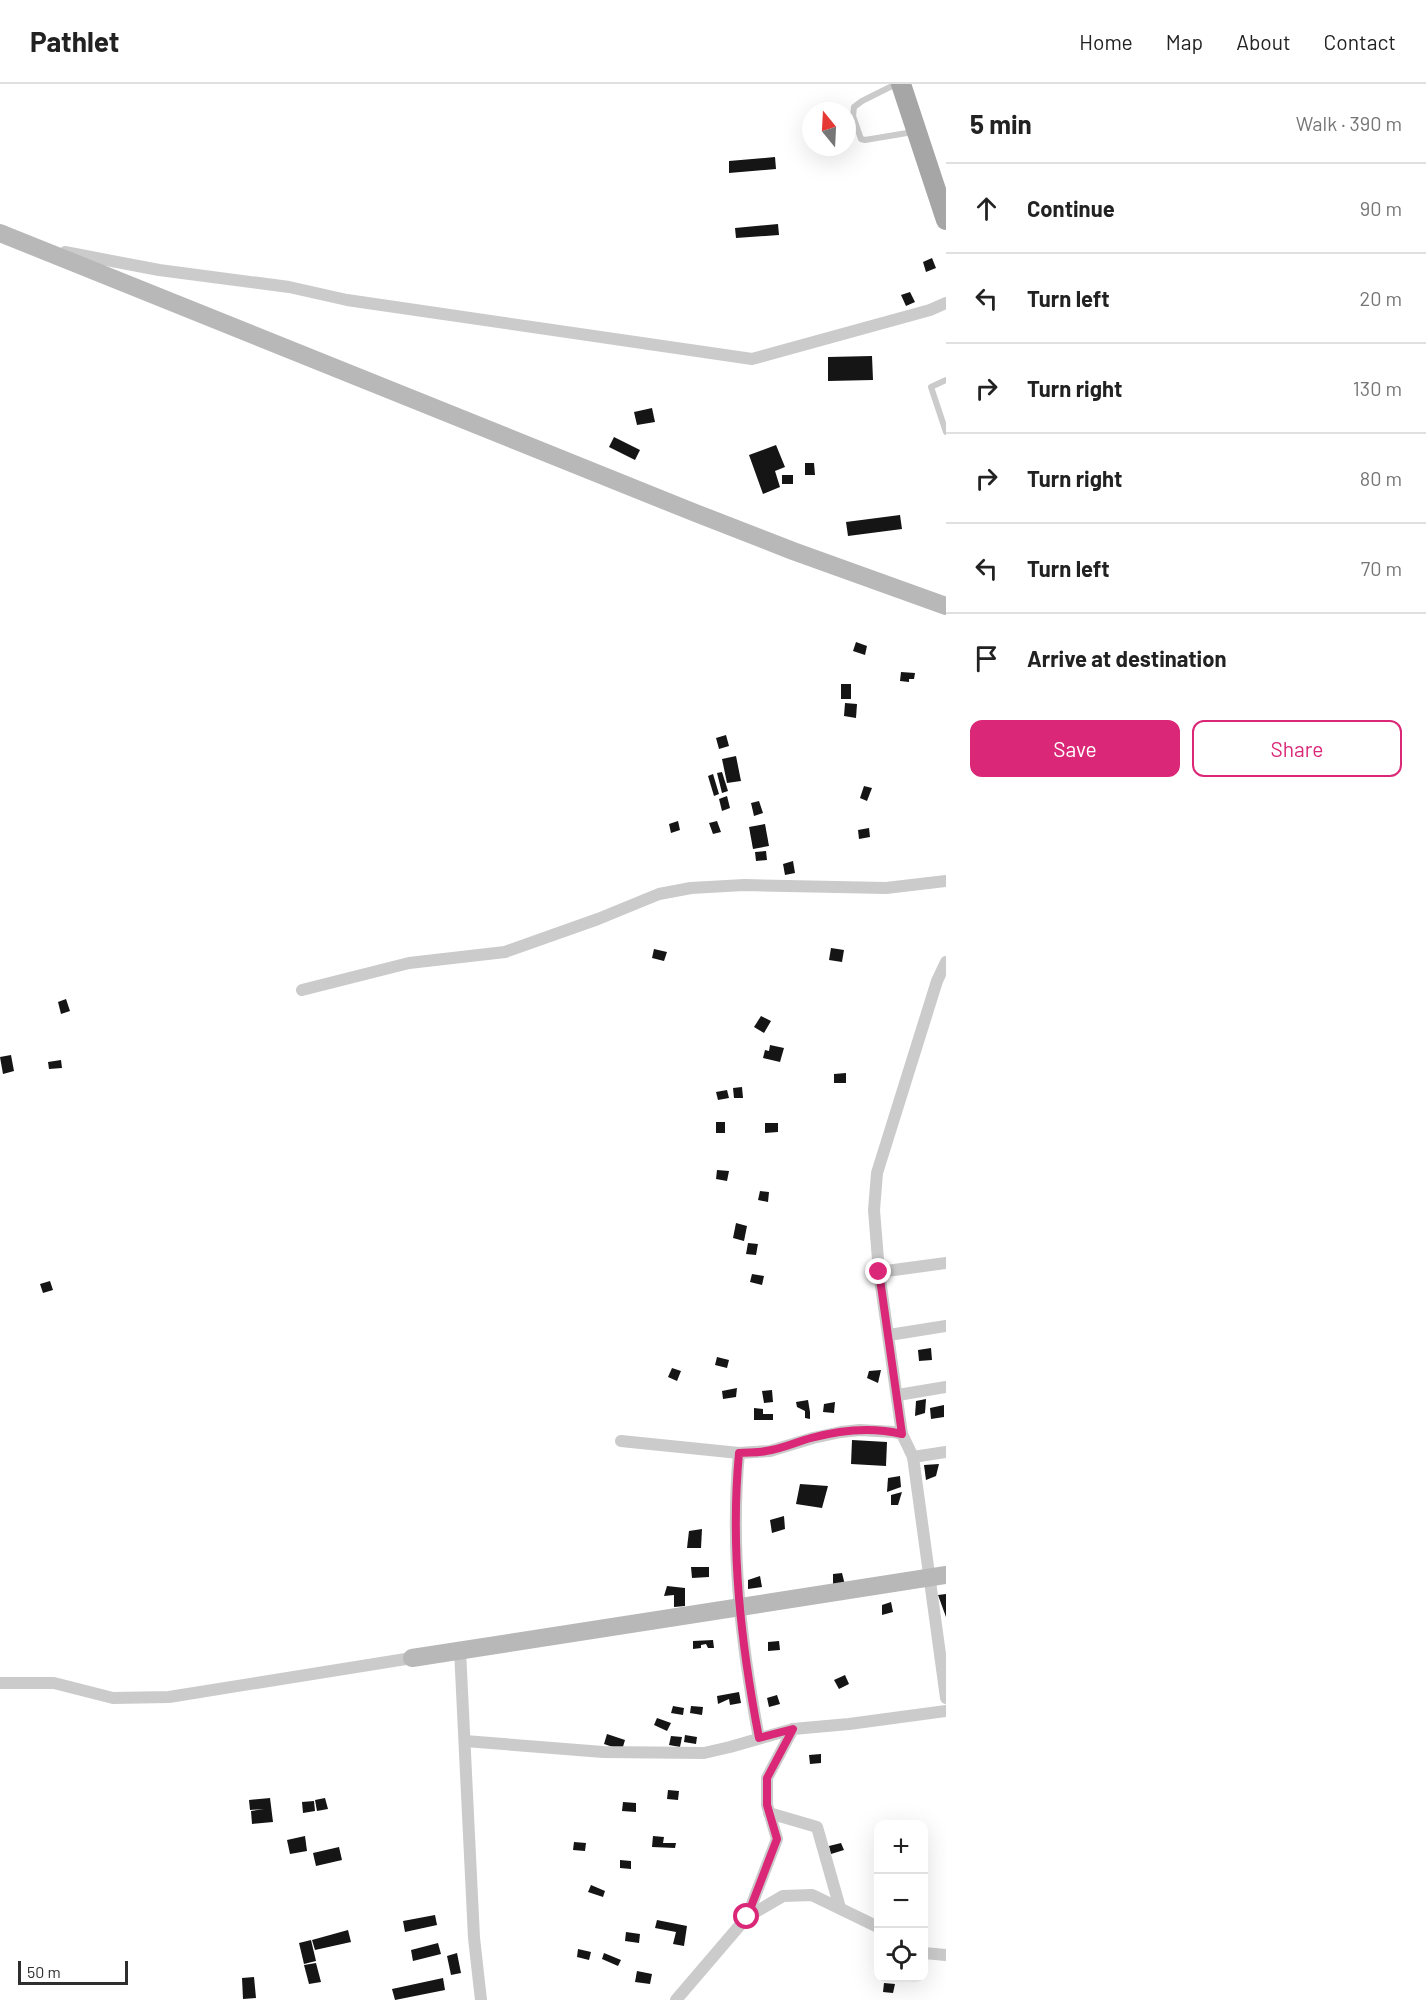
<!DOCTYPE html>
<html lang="en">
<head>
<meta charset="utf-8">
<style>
	:root { --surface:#fff; --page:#f6f6f6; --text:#222; --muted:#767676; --line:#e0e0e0; --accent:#db2777 }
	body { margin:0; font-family:Barlow,sans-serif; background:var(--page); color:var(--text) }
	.controls { position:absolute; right:18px; bottom:18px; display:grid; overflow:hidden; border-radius:12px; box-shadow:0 6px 24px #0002 }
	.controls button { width:54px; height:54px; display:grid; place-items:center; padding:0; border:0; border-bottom:2px solid var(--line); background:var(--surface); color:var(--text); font:30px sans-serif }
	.compass { position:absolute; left:802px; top:18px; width:54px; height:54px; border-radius:50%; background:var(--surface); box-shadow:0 6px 24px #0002; rotate:342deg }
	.scale { position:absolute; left:18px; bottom:15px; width:110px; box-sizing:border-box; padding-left:6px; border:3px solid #2e2e2e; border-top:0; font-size:16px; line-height:21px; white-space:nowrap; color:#2e2e2e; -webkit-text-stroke:4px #fff; paint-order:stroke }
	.stop { position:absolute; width:18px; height:18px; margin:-14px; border:4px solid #db2777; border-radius:50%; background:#fff }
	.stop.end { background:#db2777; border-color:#fff; box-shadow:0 2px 6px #0008 }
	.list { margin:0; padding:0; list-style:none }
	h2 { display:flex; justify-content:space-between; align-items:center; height:78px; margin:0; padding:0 24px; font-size:26px }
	h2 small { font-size:20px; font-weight:400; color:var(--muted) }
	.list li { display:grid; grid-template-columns:39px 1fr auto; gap:18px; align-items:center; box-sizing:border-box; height:90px; padding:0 24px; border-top:2px solid var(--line) }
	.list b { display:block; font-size:22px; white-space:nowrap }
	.list em { font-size:20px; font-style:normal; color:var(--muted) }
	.actions { display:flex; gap:12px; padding:18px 24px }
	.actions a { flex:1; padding:14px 0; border:2px solid var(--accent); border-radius:12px; text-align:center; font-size:21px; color:var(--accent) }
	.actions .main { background:var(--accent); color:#fff }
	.icon { flex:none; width:33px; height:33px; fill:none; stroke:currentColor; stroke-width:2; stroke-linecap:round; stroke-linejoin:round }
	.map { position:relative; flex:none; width:946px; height:1916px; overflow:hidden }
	header { display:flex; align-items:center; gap:36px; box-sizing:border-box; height:84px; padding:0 30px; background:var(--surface); border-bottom:2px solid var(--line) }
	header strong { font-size:28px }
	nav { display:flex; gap:33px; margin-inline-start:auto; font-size:21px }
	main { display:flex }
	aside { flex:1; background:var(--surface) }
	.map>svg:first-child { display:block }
</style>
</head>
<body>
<header>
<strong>Pathlet</strong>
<nav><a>Home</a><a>Map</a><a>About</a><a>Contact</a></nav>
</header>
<main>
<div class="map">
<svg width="946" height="1916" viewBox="0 0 946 1916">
	<rect width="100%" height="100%" fill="#fff"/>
	<g fill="#151515">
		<path d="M775 73 776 85 729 89V77Z"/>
		<path d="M778 140 779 151 736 154 735 144Z"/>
		<path d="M932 174 936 184 926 188 923 178Z"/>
		<path d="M910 208 915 218 906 222 901 211Z"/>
		<path d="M872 272 873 296 828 297V273Z"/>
		<path d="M652 324 655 338 637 341 634 328Z"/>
		<path d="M614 353 640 366 635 376 609 363Z"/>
		<path d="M776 361 785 383 775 387 780 403 763 410 749 371Z"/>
		<path d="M805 379H814L815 391H805Z"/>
		<rect x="782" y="391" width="11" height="9"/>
		<path d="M900 431 902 445 848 452 846 438Z"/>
		<path d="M856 558 867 562 865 571 853 567Z"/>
		<path d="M901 588 915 589 914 595H909V598L900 597Z"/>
		<rect x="841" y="600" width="10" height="15"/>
		<path d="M845 619 857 620 856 634 844 632Z"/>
		<path d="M726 651 729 662 719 665 716 654Z"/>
		<path d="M736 672 741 697 727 699 722 675Z"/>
		<path d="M722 688 728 707 722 709 717 689Z"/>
		<path d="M713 690 719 710 714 712 708 692Z"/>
		<path d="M864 702 872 704 867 717 860 714Z"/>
		<path d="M727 712 730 724 722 727 719 715Z"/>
		<path d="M759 717 763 729 754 732 751 719Z"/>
		<path d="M678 737 680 746 671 749 669 740Z"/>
		<path d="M717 737 721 748 713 750 709 739Z"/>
		<path d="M765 740 769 762 753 765 749 743Z"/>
		<path d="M869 744 870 753 859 755 858 746Z"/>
		<path d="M766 767 767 776 756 777 755 768Z"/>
		<path d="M793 777 795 789 785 791 783 780Z"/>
		<path d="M831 864 844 866 842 878 829 876Z"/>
		<path d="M654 865 667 868 664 877 652 874Z"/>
		<path d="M66 915 70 927 61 930 58 918Z"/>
		<path d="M761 932 771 937 764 949 754 943Z"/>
		<path d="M770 961 784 964 780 978 763 974 765 966 769 967Z"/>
		<path d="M11 971 14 987 3 990 0 973Z"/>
		<path d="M61 976 62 984 49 985 48 978Z"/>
		<path d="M846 989V999H834V990Z"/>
		<path d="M742 1003 743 1014H734L733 1004Z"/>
		<path d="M727 1006 729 1014 718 1016 716 1008Z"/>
		<rect x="716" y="1038" width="9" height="11"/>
		<path d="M765 1039H778V1048L765 1049Z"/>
		<path d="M717 1086 729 1087 727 1097 716 1095Z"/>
		<path d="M760 1107 769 1108 768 1118 758 1116Z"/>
		<path d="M736 1139 747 1142 744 1157 733 1154Z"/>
		<path d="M748 1159 758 1160 756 1171 746 1170Z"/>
		<path d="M752 1190 764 1192 762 1201 750 1198Z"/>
		<path d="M50 1197 53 1206 43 1209 40 1200Z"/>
		<path d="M931 1264 932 1276 919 1277 918 1266Z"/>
		<path d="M717 1273 729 1276 727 1284 715 1281Z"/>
		<path d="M672 1284 681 1287 677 1297 668 1293Z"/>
		<path d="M881 1286 878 1299 867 1294 869 1287Z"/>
		<path d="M737 1304 736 1313 723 1315 722 1307Z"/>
		<path d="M772 1306 773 1318 764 1319 762 1307Z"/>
		<path d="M926 1315 925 1329 915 1332 916 1317Z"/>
		<path d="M808 1316 810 1328V1335L805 1334V1327L797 1323 796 1318Z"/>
		<path d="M835 1318 834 1329 823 1328 824 1320Z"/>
		<path d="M944 1321V1333L931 1335 930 1324Z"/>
		<path d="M754 1324 763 1325V1330H773V1336H754Z"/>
		<path d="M852 1356 887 1358 886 1382 851 1380Z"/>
		<path d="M939 1380 936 1392 926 1396 924 1381Z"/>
		<path d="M900 1392 901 1403 887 1408 888 1394Z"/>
		<path d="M800 1400 828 1402 822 1424 796 1420Z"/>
		<path d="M902 1408 898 1421H891V1411Z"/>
		<path d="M784 1432 785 1445 772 1449 770 1436Z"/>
		<path d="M702 1445 701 1464H687L689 1447Z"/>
		<path d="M691 1483H709V1493L692 1494Z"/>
		<path d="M842 1489 845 1501 833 1503V1490Z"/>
		<path d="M760 1492 762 1503 748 1505V1496Z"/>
		<path d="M667 1502 685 1504V1522L674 1523V1511L664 1512Z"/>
		<path d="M946 1510V1533L938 1511Z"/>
		<path d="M891 1518 893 1528 882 1531V1521Z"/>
		<path d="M713 1556 714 1564H708L706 1560 701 1561V1564L693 1565V1557Z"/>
		<path d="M779 1557 780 1566 768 1567V1558Z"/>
		<path d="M845 1591 849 1600 839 1605 834 1596Z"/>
		<path d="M739 1608 741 1619 730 1621 729 1615 718 1620 717 1612Z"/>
		<path d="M777 1611 780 1620 769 1623 767 1614Z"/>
		<path d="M673 1622 684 1624 683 1631 671 1629Z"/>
		<path d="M691 1622 703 1623 702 1631 690 1629Z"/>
		<path d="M657 1634 671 1639 667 1647 654 1641Z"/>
		<path d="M607 1650 625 1656 622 1666 604 1660Z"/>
		<path d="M685 1651 697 1653 696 1660 684 1658Z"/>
		<path d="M671 1652 682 1653 680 1663 669 1661Z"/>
		<path d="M821 1670V1679L810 1680 809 1671Z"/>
		<path d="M668 1706 679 1707 678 1716 667 1715Z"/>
		<path d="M270 1714 273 1738 252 1740 251 1727 264 1725 250 1726 249 1716Z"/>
		<path d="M325 1714 328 1725 317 1727 315 1716Z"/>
		<path d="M314 1717 315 1727 303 1729 302 1718Z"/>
		<path d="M623 1718 636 1719V1728L622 1727Z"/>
		<path d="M305 1752 307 1767 290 1770 287 1756Z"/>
		<path d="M653 1752 664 1753 663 1759H676L675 1764 652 1763Z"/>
		<path d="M574 1758 586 1759 585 1767 573 1766Z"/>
		<path d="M841 1759 844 1766 831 1770 829 1762Z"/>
		<path d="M339 1763 342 1776 316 1782 313 1769Z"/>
		<path d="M620 1776 631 1777V1785L620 1784Z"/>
		<path d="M591 1801 605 1807 603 1813 588 1808Z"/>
		<path d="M435 1831 437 1841 405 1848 403 1837Z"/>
		<path d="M657 1836 687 1842 684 1862 673 1860 676 1848 655 1844Z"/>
		<path d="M348 1846 351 1858 315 1866 312 1856Z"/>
		<path d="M626 1848 640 1850 639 1859 625 1857Z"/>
		<path d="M311 1856 316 1877 304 1880 299 1859Z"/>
		<path d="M438 1859 441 1870 413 1877 411 1866Z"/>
		<path d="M578 1865 591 1868 589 1876 577 1873Z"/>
		<path d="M457 1869 461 1889 451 1891 447 1872Z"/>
		<path d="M604 1869 621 1876 618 1882 602 1875Z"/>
		<path d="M316 1879 321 1898 309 1900 304 1881Z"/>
		<path d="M637 1887 652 1890 650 1900 635 1898Z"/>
		<path d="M254 1893 256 1914 243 1915 242 1894Z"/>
		<path d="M443 1894 445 1906 395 1916 392 1905Z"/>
		<path d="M884 1899 895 1900 893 1909 883 1908Z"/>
	</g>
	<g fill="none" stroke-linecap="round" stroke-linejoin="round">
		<g stroke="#cbcbcb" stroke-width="6">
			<path d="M896 0 862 17 854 23 853 32 861 55 865 56 913 48"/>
			<path d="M946 296 931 303 946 348"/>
		</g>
		<g stroke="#cbcbcb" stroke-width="12">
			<path d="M65 168 159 186 289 203 347 216 752 275 930 226 946 219"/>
			<path d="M302 906 409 879 505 868 598 835 659 810 691 804 744 801 886 804 946 797"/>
			<path d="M879 1188 946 1179"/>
			<path d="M889 1251 946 1242"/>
			<path d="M898 1311 946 1303"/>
			<path d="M902 1350 879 1188 874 1126 877 1089 937 897 946 878"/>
			<path d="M621 1357 739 1369"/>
			<path d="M946 1368 913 1373 946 1614"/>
			<path d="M460 1566 474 1854 481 1916"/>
			<path d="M0 1599H54L113 1614 169 1613 412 1574"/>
			<path d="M759 1654C741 1560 730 1465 739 1369L770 1367 813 1354 841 1348 860 1346 893 1348 902 1350 913 1373"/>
			<path d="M465 1657 603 1668 704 1669 730 1663 793 1645 849 1640 946 1627"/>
			<path d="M769 1729 817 1743 840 1824"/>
			<path d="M747 1833 777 1755 767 1721V1694L793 1645"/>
			<path d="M924 1869 946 1871"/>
			<path d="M676 1916 747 1833 783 1812 812 1811 878 1843"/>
		</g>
		<g stroke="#b8b8b8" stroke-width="18">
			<path d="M0 149 698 430 793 467 946 522"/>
			<path d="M412 1574 946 1491"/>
		</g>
		<path stroke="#a6a6a6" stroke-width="20" d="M901 0 946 136"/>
	</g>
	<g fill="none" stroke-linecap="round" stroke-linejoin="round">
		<path stroke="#db2777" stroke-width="8" d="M747 1833 777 1755 767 1721V1694L793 1645 759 1654C741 1560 730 1465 739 1369 748 1368 757 1369 766 1367 782 1365 796 1358 811 1354 840 1346 873 1343 902 1350L879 1188"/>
	</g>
</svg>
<div class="controls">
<button>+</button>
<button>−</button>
<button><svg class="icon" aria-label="locate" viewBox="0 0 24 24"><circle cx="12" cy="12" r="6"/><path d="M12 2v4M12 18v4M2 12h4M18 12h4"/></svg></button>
</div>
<svg class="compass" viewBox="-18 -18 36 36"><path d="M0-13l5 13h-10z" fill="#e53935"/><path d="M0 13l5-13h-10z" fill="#767676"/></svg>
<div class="scale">50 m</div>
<div class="stop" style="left:747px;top:1833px"></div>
<div class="stop end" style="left:879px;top:1188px"></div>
</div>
<aside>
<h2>5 min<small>Walk · 390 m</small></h2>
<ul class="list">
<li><svg class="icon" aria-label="ahead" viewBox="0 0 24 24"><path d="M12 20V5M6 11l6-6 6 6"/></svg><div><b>Continue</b></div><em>90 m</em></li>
<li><svg class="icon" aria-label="left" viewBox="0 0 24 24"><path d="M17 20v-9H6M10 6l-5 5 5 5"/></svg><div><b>Turn left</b></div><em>20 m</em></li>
<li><svg class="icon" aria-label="right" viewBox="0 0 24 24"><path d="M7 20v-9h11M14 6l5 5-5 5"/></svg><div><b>Turn right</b></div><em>130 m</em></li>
<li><svg class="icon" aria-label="right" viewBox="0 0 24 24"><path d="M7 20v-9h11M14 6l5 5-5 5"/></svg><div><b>Turn right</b></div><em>80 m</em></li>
<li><svg class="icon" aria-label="left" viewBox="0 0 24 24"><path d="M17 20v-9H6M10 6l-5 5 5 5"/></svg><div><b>Turn left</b></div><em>70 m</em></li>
<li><svg class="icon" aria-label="arrive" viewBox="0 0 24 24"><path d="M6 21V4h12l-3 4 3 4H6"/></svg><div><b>Arrive at destination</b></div></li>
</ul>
<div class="actions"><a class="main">Save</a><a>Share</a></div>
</aside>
</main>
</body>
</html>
